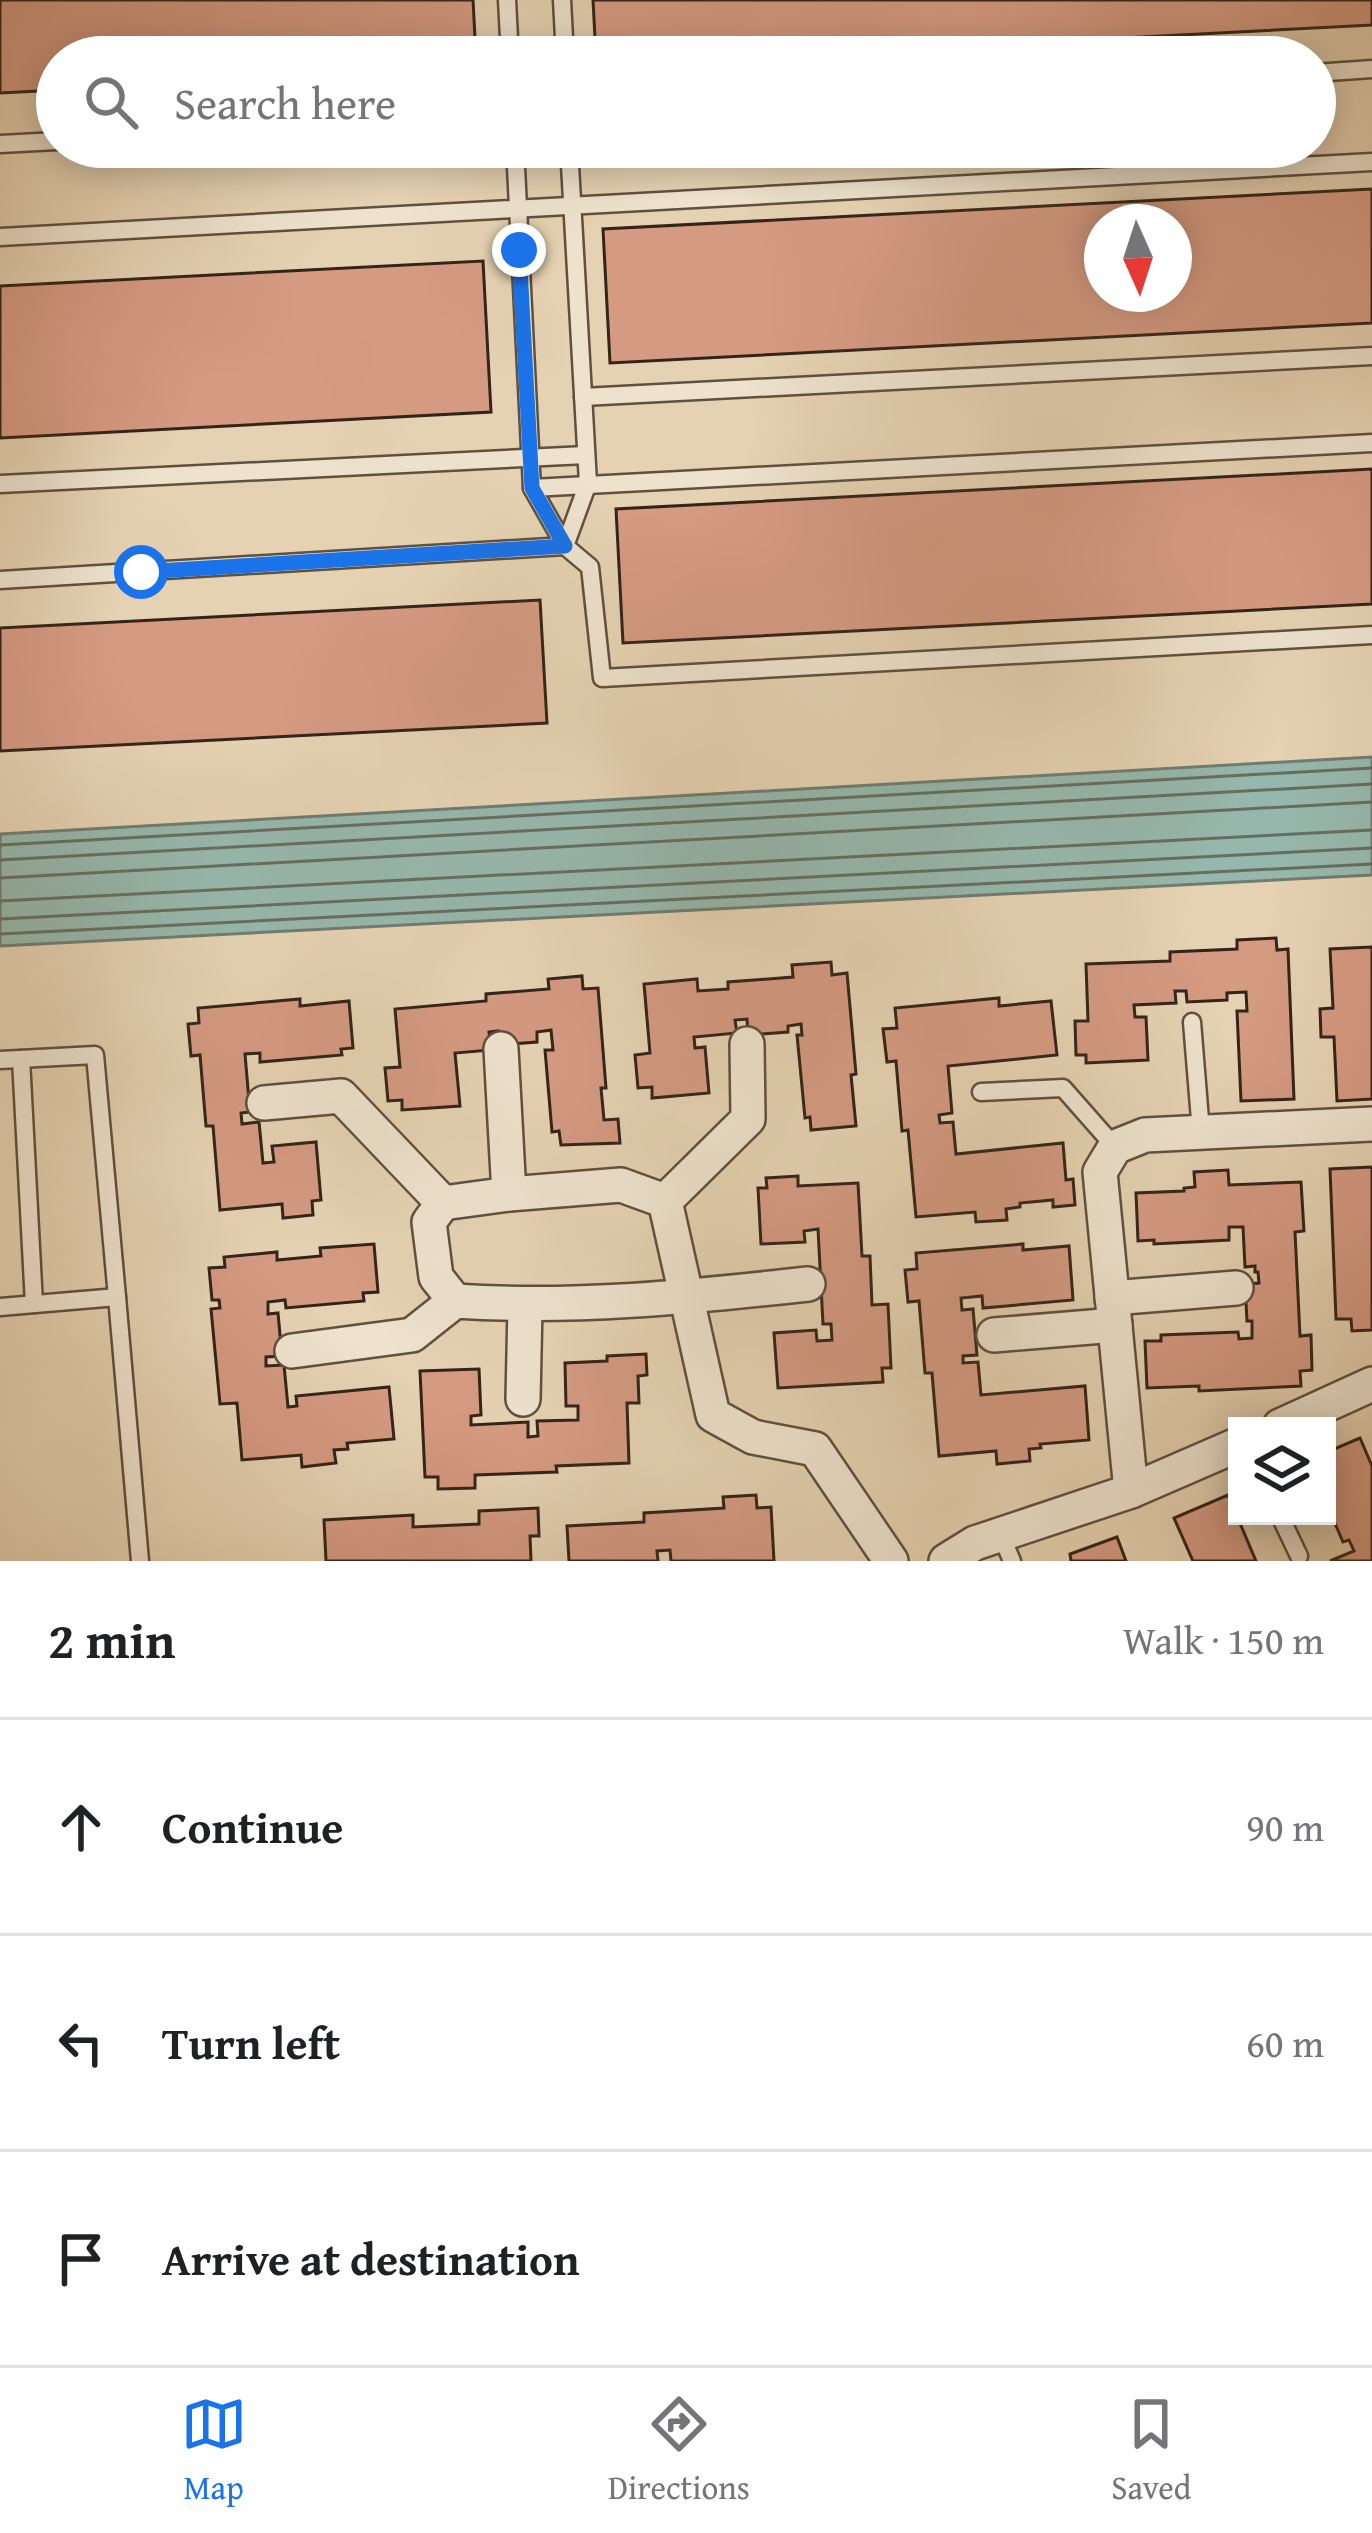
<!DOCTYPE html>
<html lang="en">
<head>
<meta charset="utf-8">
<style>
	:root { --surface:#fff; --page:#f2f2f2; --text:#202124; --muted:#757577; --line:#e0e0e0; --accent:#1a73e8 }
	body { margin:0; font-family:"Gentium Book Plus",serif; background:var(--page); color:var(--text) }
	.controls { position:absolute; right:36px; bottom:36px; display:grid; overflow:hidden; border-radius:0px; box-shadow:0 6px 30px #0003 }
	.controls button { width:108px; height:108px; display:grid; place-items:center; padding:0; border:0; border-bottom:3px solid var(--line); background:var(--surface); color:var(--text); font:60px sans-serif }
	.compass { position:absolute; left:1084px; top:204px; width:108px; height:108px; border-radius:50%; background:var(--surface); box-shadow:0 6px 30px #0003; rotate:177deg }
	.stop { position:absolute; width:36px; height:36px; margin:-27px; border:9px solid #1a73e8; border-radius:50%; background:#fff }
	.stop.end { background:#1a73e8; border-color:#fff; box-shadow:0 3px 12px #0008 }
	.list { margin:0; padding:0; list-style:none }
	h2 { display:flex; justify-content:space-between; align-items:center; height:156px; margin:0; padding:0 48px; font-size:51px }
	h2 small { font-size:39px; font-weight:400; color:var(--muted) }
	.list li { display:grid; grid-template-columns:78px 1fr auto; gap:36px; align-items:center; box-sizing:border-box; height:216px; padding:0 48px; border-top:3px solid var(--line) }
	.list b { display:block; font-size:45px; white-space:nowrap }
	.list em { font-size:39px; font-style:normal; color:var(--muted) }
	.icon { flex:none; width:66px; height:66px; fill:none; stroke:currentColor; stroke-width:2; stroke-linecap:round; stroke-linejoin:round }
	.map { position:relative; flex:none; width:1372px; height:1561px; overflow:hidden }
	.search { position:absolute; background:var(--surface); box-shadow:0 6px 30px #0003; left:36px; right:36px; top:36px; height:132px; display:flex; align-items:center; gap:30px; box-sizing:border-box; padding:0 42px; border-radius:66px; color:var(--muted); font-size:45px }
	.sheet { height:804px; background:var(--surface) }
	nav { display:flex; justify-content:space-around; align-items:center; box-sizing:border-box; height:168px; border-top:3px solid var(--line); background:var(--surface); font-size:33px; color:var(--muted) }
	nav a { display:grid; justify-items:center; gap:6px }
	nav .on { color:var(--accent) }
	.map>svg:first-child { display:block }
</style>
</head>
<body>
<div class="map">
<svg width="1372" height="1561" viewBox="0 0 1372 1561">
	<rect width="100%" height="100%" fill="#e5d2b2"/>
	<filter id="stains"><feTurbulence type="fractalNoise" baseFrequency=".00167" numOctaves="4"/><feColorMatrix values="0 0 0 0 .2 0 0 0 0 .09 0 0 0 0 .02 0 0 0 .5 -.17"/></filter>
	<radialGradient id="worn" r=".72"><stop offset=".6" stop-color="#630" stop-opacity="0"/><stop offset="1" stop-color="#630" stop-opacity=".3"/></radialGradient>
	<path fill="#96b8ac" stroke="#6f7d71" stroke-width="3" d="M1372 757V875L0 946V834Z"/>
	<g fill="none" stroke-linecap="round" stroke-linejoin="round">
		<g stroke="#656e62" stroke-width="3">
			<path d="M0 845 1372 768"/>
			<path d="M0 860 1372 784"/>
			<path d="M0 878 1372 802"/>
			<path d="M0 901 1372 830"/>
			<path d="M0 919 1372 848"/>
			<path d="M0 934 1372 864"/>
		</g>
	</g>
	<g fill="#d49a82" stroke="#342418" stroke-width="3" fill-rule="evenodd">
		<path d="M0 0H473L476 57H57V90L0 93Z"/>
		<path d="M593 0H1372V25L758 57H596Z"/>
		<path d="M1372 189V323L610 363 603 229ZM1102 222H1174V294H1102Z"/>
		<path d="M483 261 491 412 0 438V286Z"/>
		<path d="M1372 469V604L623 643 616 509Z"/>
		<path d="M540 600 547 723 0 751V628Z"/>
		<path d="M1276 938 1277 950 1288 949 1294 1099 1241 1101 1237 1011H1247L1246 992 1227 993V1000L1187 1002 1186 991H1175L1176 1003 1134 1005 1135 1017H1146L1148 1060 1086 1063V1055H1076L1075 1021H1088L1086 964 1170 961V952L1237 949V940Z"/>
		<path d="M1372 947V1099L1337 1101 1334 1037H1321L1320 1009 1333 1008 1330 949Z"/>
		<path d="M831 962 832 975 847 973 856 1074 851 1075 856 1126 811 1130 810 1117 805 1118 797 1035H802L801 1024 788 1026V1032L748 1035 747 1019 735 1020 737 1033 694 1037 695 1048 705 1047 709 1093 652 1098V1087L638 1088 635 1055 650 1053 644 984 697 979 698 991 728 989V982L793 977 792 965Z"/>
		<path d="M582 976 583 989 598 988 606 1088H601L604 1120 618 1119 620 1143 561 1145 559 1131 552 1132 545 1050H553L551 1030 537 1032V1042L498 1045V1031L489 1032 491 1050 455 1053 460 1106 402 1110V1100L388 1101 385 1068 400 1067 395 1009 486 1001V994L549 989 548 979Z"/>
		<path d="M999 998V1006L1051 1001 1057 1055 948 1066 952 1113 939 1115 940 1123 953 1122 956 1154 1063 1143 1066 1180 1073 1179 1075 1205 1053 1207V1200L1020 1203V1207L1006 1209 1007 1220 976 1222 975 1212 916 1217 908 1130 902 1131 896 1061 887 1062 883 1029 897 1028 895 1008Z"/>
		<path d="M300 999V1006L349 1001 353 1048 341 1049 342 1055 260 1062V1053L245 1054 250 1112 241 1113 242 1124 259 1122 263 1163 274 1162 272 1146 316 1142 321 1200 312 1201 313 1215 283 1218 282 1204 220 1210 213 1126H206L200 1055 191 1056 188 1024 199 1023 198 1008Z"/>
		<path d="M1372 1167V1330L1352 1331 1351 1319H1336L1330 1169Z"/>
		<path d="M1228 1170 1229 1185 1301 1182 1304 1231 1295 1232 1300 1336 1311 1335 1312 1370 1300 1371 1301 1386 1199 1391V1386L1147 1388 1145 1341H1161V1335L1238 1332 1239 1339 1252 1338V1321H1247L1245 1284 1259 1283 1258 1272H1255V1266L1245 1267 1243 1227H1229V1240L1154 1244V1240L1138 1241 1136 1193 1184 1191V1188L1195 1187 1194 1172Z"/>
		<path d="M798 1176V1186L858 1183 862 1256H870L872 1305 888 1304 891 1368H882L883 1382 778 1388 774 1333 816 1330 817 1341 832 1340 831 1324H823L818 1229 804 1231 805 1242 761 1244 758 1188H767L766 1178Z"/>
		<path d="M374 1244 378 1292 363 1293 364 1301 286 1308 285 1300 268 1302V1314L278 1313 282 1356 266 1357V1366L284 1365 288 1407 297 1406 296 1396 389 1387 394 1439 347 1443 348 1449 334 1450 336 1463 302 1467 301 1455 242 1460 237 1403 220 1404 211 1309 220 1308 219 1300H212L209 1268 225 1267 224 1257 277 1252V1260L321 1256 320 1248Z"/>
		<path d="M1023 1244V1250L1069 1246 1073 1300 983 1308 982 1296 961 1298 962 1310 973 1309 977 1355 963 1356V1363L978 1362 981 1395 1085 1386 1089 1440 1040 1444 1041 1448 1029 1449 1030 1461 997 1464 996 1451 939 1456 932 1373H925L919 1301 908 1302 905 1270 917 1269 916 1253Z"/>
		<path d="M646 1354 647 1375 638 1376 639 1403H627L629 1463 556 1466 557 1472 475 1475V1488L438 1489V1477H425L420 1371 479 1369 481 1415 471 1416V1425L528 1422V1437L538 1436 537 1421 578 1420V1406H566L565 1363 607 1361V1356Z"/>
		<path d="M1360 1438 1372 1466V1561H1330L1354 1551 1349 1540 1343 1542 1327 1505V1452Z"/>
		<path d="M756 1495 757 1508 771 1507 774 1561H671L670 1550 657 1551 658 1561H569L567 1526 644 1522V1513L724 1508 723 1497Z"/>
		<path d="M1228 1495 1256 1561H1193L1174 1518Z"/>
		<path d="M538 1508 539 1536H530L531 1561H326L324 1520 413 1515V1527L479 1524V1511Z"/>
		<path d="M1117 1537 1126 1561H1071L1070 1554Z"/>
	</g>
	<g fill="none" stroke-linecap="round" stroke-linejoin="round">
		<defs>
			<g id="service">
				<path d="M507 0 510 57"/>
				<path d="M562 0 565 57"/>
				<path d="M1315 73 1372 69"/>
				<path d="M0 144 57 141"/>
				<path d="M515 147 532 488 565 546 590 567 602 678 1372 635"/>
				<path d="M0 237 1372 162"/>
				<path d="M583 397 1372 356"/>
				<path d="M0 484 586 455"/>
				<path d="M532 488 1372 443"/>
				<path d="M565 546 588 483 569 147"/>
				<path d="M0 580 565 546"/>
				<path d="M1192 1022 1201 1132"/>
				<path d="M21 1059 34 1304"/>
				<path d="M0 1060 95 1055 117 1297"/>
				<path d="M981 1092 1063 1088 1115 1147"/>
				<path d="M0 1307 117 1297 140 1561"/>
				<path d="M1280 1516 1299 1556"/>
				<path d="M1001 1535 1012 1561"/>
			</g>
			<g id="minor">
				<path d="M501 1049 509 1194"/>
				<path d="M264 1103 341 1096 443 1203 509 1194 621 1185 665 1201"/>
				<path d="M665 1201 713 1415 753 1437 815 1449 891 1561"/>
				<path d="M665 1201 748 1119 747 1044"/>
				<path d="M443 1203 429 1222 436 1277 455 1301"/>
				<path d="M1112 1298 1236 1288"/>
				<path d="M994 1335 1115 1325"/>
				<path d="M292 1351 412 1335 455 1301C573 1309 690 1297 808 1284"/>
				<path d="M523 1399 525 1306"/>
				<path d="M1280 1426 1372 1384"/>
				<path d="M1131 1491 1100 1172 1115 1147 1145 1135 1372 1124"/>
				<path d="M946 1561 975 1543 1131 1491 1237 1445"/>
			</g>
		</defs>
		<use href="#service" stroke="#60503e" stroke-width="21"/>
		<use href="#minor" stroke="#60503e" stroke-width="38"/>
		<use href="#service" stroke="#eee2cd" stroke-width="16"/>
		<use href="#minor" stroke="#eee2cd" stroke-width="33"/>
	</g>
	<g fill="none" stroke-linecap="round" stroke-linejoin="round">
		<path stroke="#1a73e8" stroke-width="15" d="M141 572 565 546 532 488 519 250"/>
	</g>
	<rect width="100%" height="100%" filter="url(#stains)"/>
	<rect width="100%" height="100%" fill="url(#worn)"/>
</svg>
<div class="controls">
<button><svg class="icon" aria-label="layers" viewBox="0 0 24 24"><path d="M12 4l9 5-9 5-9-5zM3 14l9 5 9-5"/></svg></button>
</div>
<svg class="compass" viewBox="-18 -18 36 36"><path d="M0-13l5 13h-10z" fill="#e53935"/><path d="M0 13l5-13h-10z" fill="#757577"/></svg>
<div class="stop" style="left:141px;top:572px"></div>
<div class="stop end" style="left:519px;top:250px"></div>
<div class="search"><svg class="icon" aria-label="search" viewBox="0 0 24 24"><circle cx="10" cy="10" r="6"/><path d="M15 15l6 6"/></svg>Search here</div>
</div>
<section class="sheet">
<h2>2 min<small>Walk · 150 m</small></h2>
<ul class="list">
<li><svg class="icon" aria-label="ahead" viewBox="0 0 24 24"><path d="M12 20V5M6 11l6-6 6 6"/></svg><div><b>Continue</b></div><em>90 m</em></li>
<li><svg class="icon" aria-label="left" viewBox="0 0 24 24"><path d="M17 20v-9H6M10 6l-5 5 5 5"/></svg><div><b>Turn left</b></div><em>60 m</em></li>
<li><svg class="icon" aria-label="arrive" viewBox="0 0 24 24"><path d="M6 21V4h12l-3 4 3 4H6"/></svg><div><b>Arrive at destination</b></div></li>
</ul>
</section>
<nav>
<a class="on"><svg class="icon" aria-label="map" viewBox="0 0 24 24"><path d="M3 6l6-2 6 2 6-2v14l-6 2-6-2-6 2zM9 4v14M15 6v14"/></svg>Map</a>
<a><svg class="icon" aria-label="directions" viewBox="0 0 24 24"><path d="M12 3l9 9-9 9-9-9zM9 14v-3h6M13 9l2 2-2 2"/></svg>Directions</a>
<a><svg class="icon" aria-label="saved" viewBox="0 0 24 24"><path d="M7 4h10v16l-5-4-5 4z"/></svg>Saved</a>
</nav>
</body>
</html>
